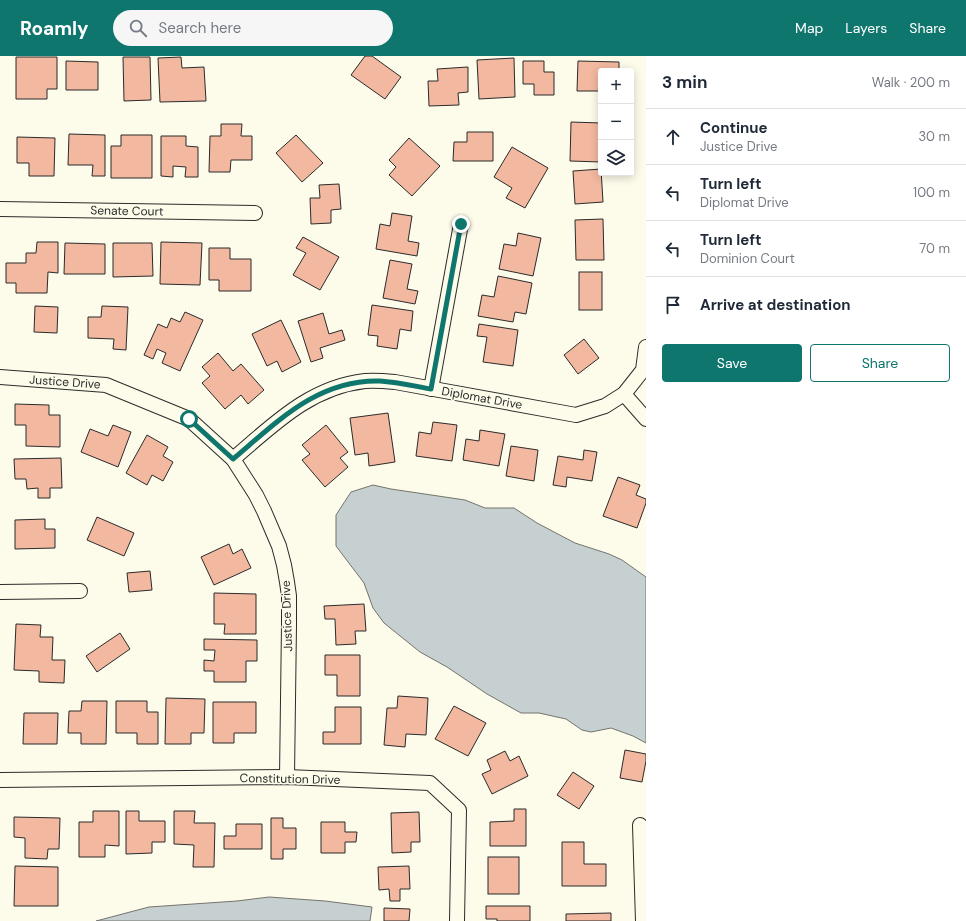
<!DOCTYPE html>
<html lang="en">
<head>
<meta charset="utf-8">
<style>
	:root { --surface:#fff; --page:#f6f6f7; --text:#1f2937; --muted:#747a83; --line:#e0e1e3; --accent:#0f766e }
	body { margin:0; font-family:"DM Sans",sans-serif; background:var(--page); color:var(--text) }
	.controls { position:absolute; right:12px; top:12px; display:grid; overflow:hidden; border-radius:4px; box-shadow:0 2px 10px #0003 }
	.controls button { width:36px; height:36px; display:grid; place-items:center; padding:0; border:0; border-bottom:1px solid var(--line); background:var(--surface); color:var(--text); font:20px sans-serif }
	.stop { position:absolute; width:12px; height:12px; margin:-9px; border:3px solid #0f766e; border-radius:50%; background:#fff }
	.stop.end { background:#0f766e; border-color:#fff; box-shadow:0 1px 4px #0008 }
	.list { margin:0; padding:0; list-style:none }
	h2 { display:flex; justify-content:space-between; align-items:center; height:52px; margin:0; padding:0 16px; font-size:17px }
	h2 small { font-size:13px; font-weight:400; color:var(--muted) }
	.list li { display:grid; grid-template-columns:26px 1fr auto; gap:12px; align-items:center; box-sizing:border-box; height:56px; padding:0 16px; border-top:1px solid var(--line) }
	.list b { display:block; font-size:15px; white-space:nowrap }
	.list p { margin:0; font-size:13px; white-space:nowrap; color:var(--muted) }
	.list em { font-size:13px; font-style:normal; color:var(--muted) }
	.actions { display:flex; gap:8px; padding:12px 16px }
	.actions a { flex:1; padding:9px 0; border:1px solid var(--accent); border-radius:4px; text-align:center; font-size:14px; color:var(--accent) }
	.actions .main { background:var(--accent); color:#fff }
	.icon { flex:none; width:22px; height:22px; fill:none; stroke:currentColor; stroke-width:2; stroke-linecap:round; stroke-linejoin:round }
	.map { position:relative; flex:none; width:646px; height:865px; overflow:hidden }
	header { display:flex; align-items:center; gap:24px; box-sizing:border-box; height:56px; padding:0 20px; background:var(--accent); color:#fff }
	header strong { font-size:19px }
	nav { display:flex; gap:22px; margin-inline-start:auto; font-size:14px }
	.search { width:280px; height:36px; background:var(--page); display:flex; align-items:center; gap:10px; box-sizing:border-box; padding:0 14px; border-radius:22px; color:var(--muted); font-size:15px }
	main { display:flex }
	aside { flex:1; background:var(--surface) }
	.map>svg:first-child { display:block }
</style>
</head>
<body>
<header>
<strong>Roamly</strong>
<div class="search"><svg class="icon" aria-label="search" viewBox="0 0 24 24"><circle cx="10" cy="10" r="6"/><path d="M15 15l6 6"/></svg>Search here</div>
<nav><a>Map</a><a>Layers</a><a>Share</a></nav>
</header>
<main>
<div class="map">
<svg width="646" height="865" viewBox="0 0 646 865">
	<rect width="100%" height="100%" fill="#fdfbea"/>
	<g fill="#c7d0d0" stroke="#74746e">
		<path d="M373 429 391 433 465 444 485 452H514L537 467 575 487 609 498 622 504 646 521V687L633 680 611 672 591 676 582 674 566 663 539 657H521L487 638 447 611 420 596 384 567 373 552 364 527 336 490V459L351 436Z"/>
		<path d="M269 841 325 845 372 851 370 865H96L149 851 237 845Z"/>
	</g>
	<g fill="#f2b8a0" stroke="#2b2b2b">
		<path d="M365 0H372L401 21 385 43 351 19Z"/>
		<path d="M16 1H57V33H47V43H16Z"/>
		<path d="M123 1H150L151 44 124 45Z"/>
		<path d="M181 1 182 12 204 11 206 45 160 46 158 2Z"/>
		<path d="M514 2 515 41 479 43 477 4Z"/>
		<path d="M66 5 98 6V34H66Z"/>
		<path d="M523 5H544V16H554V39H534V28H523Z"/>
		<path d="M578 5 619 6V15H601V35H577Z"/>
		<path d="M468 11V36L458 37 459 49 429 50 428 25H438L437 13Z"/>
		<path d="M571 66 601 67V106L570 105Z"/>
		<path d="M221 68H242L241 80H252V104H231L230 116H209L210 80H221Z"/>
		<path d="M467 76H493V105H453L454 86H467Z"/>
		<path d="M69 78 105 79V120H92L93 109H68Z"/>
		<path d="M121 79H152V122H111V90H121Z"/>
		<path d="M296 79 323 107 302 126 276 97Z"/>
		<path d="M161 80H186V90L198 91V121H185L186 111 173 110V121L161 120Z"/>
		<path d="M17 81 55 82 54 120H29V107H17Z"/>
		<path d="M409 82 440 110 412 140 389 119 396 111 389 104Z"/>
		<path d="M512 91 548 112 525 152 506 142 512 132 494 121Z"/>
		<path d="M601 113 603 146 575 148 573 115Z"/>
		<path d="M339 128 341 153 331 154V167L311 168 310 142H320L319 129Z"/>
		<path d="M392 157 412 160 408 185 419 187 417 200 376 193 380 168 390 170Z"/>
		<path d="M603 163 604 204H576L575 164Z"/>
		<path d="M518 177 541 182 533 220 499 213 504 188 516 190Z"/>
		<path d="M303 181 339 201 320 234 293 219 306 197 296 192Z"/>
		<path d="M37 186H58V217L48 216 47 237H16V227H6V207H26V197H36Z"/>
		<path d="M161 186 202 187 200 229 160 228Z"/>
		<path d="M65 187 105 188V218H64Z"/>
		<path d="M113 187H152L153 220 113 221Z"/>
		<path d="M209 192H230V203H251V235H219V224H209Z"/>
		<path d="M390 204 412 208 407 233 418 235 415 248 383 242Z"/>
		<rect x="579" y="216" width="23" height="38"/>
		<path d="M498 220 532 227 526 258 515 256 513 266 478 260 482 239 494 241Z"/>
		<path d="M372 249 413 255 411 275 400 273 397 293 377 290 378 280 368 279Z"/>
		<path d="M35 250 58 251 57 277 34 276Z"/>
		<path d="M102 250 128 251 126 294 113 293 114 283 88 282V261H101Z"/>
		<path d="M185 256 203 264 180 315 162 307 166 297 157 293 153 303 144 299 158 268 167 272 171 262 180 266Z"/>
		<path d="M323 257 329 278 342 274 345 284 320 292 323 302 311 306 298 265Z"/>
		<path d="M281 264 301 306 282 316 277 305 267 310 252 278Z"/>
		<path d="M479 268 518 274 513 310 483 306 487 281 477 280Z"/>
		<path d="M584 283 599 302 578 318 564 299Z"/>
		<path d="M218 297 233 315 241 308 264 334 248 348 241 339 225 353 202 327 210 320 202 311Z"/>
		<path d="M15 348 49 349V359H60V391L26 390V369H15Z"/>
		<path d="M388 357 395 406 369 410 368 397 355 399 350 362Z"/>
		<path d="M433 366 457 369 452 405 416 400 419 376 431 378Z"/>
		<path d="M113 369 131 376 118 411 81 396 90 373 108 380Z"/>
		<path d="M326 369 348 396 340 402 348 411 325 431 302 404 310 398 302 389Z"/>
		<path d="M480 374 505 378 499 410 463 404 466 383 479 385Z"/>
		<path d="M147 379 168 391 163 400 173 406 163 425 152 419 147 429 126 417Z"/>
		<path d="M511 390 538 394 534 425 506 420Z"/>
		<path d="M584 394 597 396 592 425 567 421 566 431 553 429 558 400 583 404Z"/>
		<path d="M61 402 62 432H50V442H38V432L27 433 26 423H15L14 403Z"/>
		<path d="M618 421 640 429 636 439 646 443V447L637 472 603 460Z"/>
		<path d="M97 461 134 477 124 500 87 484Z"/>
		<path d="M45 463V473H55V492L15 493V464Z"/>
		<path d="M229 488 233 498 242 493 251 512 214 529 201 501Z"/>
		<path d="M150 515 152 534 129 536 127 517Z"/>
		<path d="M214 537 256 538V578H224L225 568H214Z"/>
		<path d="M364 548 366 575H355L356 588 336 589 335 563H325L324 550Z"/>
		<path d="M16 568 41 569 40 581H53L52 604H65L64 627 39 626V615L14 614Z"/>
		<path d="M120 577 130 593 97 616 86 600Z"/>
		<path d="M204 583 257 584V605H246V626H214V615H204V604L214 605 215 594H204Z"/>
		<path d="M325 599H360V640H337V619H325Z"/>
		<path d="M398 640 428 642 426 679 406 678 405 691 384 689 387 652H397Z"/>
		<path d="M166 642 205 643 204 677H191V688H165Z"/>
		<path d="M82 645H107L106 688H81V677H68L69 655H81Z"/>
		<path d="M116 645H147V656H158V688H137V677H116Z"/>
		<path d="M213 646H256V677H234V687H213Z"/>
		<path d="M454 650 486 667 468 700 435 683Z"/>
		<path d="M335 651H361V688H323V676H335Z"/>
		<path d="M24 657H58L57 688H23Z"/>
		<path d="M625 694 646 698V705L642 726 620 722Z"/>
		<path d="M505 695 510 705 519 700 528 720 492 738 482 718 491 714 487 704Z"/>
		<path d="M573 716 594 730 579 753 557 739Z"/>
		<path d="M514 753H526V790H490V766L514 765Z"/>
		<path d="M93 755H119V790L105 789V801H79V766H93Z"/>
		<path d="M126 755H139V765H165V786H152V797L126 798Z"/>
		<path d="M174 755H195L194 767H215L214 811H193L194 789 174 788Z"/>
		<path d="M419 756 420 786H411V796L392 797 391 757Z"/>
		<path d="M14 761 60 762 59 793H48L47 803 25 802V782L14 781Z"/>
		<path d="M271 762H283V772H296V793H283V803H271Z"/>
		<path d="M321 766H345V776H357L356 786H345V797H321Z"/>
		<path d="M236 768H262V793H224V780H236Z"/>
		<path d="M562 786H584V808H606V830H562Z"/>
		<rect x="488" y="801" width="31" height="37"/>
		<path d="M15 810 58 811V850H14Z"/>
		<path d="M409 810 410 833H400V845H390L389 833 379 834 378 811Z"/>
		<path d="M486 850H530V865H497V863H486Z"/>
		<path d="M384 852 410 853 409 865H384Z"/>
		<path d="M611 857V865H566V858Z"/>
	</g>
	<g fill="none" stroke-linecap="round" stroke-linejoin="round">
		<defs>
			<g id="minor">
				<path d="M0 153 255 157"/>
				<path d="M0 321 106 329 189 363 233 403 256 439 264 455 279 490 284 509 287 526 289 540V568L287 721"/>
				<path d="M431 333 461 168"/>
				<path d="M624 338 646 363"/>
				<path d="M233 403C273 369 310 331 365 325 375 324 385 325 395 326L576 359 605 350 624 338 643 314 646 291"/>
				<path d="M0 536 80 535"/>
				<path d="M0 724 287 721 430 727 459 754 457 865"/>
				<path d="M640 769 643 865"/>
			</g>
		</defs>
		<use href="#minor" stroke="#2b2b2b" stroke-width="16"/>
		<use href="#minor" stroke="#fdfbea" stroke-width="14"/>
	</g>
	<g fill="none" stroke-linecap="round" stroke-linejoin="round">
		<path stroke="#0f766e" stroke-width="5" d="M189 363 233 403C277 366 318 323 380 325 397 326 414 330 431 333L461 168"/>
	</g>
	<g text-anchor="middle" stroke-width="3" stroke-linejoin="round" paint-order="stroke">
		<g font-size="12" fill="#2b2b2b" stroke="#fdfbea">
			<text transform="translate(127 155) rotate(1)" y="4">Senate Court</text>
			<text transform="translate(65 326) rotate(4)" y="4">Justice Drive</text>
			<text transform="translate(482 342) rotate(10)" y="4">Diplomat Drive</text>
			<text transform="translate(287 560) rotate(-92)" y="4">Justice Drive</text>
			<text transform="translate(290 723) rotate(1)" y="4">Constitution Drive</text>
		</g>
	</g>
</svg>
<div class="controls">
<button>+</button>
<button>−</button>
<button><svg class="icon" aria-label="layers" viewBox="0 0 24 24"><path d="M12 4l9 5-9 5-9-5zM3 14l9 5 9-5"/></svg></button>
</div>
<div class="stop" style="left:189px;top:363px"></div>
<div class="stop end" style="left:461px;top:168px"></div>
</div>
<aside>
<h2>3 min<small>Walk · 200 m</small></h2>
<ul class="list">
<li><svg class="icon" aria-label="ahead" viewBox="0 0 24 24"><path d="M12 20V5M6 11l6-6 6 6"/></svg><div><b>Continue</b><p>Justice Drive</p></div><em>30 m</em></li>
<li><svg class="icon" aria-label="left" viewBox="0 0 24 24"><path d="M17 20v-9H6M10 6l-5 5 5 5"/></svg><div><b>Turn left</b><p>Diplomat Drive</p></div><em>100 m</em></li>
<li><svg class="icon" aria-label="left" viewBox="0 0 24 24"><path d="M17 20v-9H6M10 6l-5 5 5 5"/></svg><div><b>Turn left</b><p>Dominion Court</p></div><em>70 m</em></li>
<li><svg class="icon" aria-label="arrive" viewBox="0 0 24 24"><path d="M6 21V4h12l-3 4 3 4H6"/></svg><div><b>Arrive at destination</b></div></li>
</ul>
<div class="actions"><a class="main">Save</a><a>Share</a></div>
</aside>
</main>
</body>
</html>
